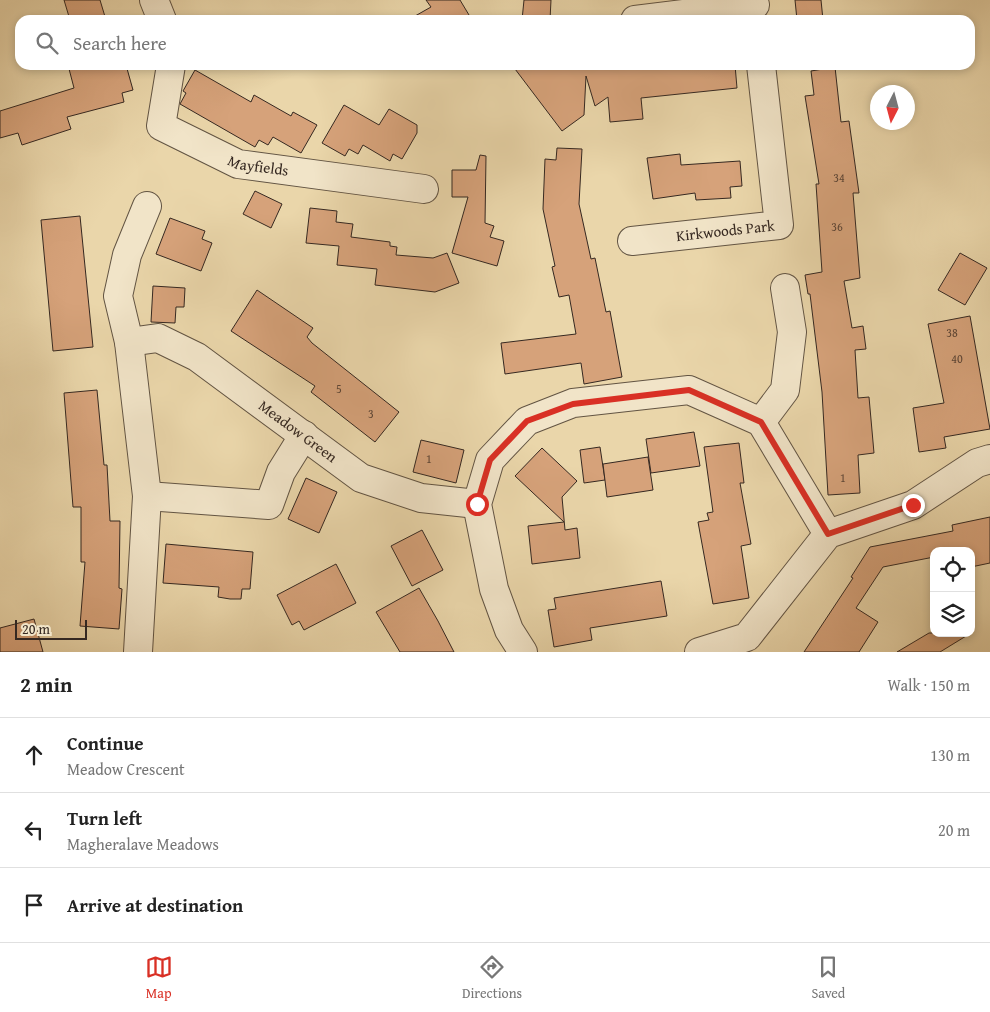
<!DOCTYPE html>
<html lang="en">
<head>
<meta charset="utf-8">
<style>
	:root { --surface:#fff; --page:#f2f2f2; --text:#222; --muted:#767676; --line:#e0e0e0; --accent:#d93025 }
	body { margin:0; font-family:"Gentium Book Plus",serif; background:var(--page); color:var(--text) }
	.controls { position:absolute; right:15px; bottom:15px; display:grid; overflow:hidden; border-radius:10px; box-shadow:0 2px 8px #0003 }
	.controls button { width:45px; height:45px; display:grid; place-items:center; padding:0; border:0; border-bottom:1px solid var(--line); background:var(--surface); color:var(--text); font:25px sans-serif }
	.compass { position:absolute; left:870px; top:85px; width:45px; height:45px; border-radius:50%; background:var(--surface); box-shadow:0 2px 8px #0003; rotate:186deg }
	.scale { position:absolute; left:15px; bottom:12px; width:72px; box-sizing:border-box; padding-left:5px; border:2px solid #352821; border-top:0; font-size:14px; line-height:18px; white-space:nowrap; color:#352821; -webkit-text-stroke:4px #f1e4c8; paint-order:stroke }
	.stop { position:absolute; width:15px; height:15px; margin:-11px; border:4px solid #d93025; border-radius:50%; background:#fff }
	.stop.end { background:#d93025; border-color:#fff; box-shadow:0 1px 5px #0008 }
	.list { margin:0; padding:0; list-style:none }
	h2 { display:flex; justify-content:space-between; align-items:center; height:65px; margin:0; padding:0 20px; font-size:21px }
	h2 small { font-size:16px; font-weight:400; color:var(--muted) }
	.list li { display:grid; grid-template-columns:32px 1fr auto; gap:15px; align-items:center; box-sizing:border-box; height:75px; padding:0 20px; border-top:1px solid var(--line) }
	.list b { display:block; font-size:19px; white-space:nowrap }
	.list p { margin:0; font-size:16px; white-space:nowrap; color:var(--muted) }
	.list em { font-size:16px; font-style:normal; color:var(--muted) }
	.icon { flex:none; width:28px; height:28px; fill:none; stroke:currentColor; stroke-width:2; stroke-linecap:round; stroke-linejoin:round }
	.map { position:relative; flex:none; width:990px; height:652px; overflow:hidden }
	.search { position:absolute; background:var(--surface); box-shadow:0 2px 8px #0003; left:15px; right:15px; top:15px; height:55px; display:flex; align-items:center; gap:12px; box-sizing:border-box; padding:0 18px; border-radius:15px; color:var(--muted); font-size:19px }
	.sheet { height:290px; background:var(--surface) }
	nav { display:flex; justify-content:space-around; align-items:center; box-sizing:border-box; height:70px; border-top:1px solid var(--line); background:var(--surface); font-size:14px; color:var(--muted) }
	nav a { display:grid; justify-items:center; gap:2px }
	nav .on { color:var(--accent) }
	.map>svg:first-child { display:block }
</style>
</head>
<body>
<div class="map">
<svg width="990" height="652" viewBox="0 0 990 652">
	<rect width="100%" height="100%" fill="#ead6aa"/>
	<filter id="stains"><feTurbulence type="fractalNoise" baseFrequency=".004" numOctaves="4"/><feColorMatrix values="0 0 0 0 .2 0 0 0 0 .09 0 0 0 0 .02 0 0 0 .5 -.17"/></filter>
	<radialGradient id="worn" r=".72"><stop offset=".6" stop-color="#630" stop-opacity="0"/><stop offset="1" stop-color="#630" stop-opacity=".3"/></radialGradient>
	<g fill="#d6a27a" stroke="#352821">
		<path d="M64 0H100L106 20H70Z"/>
		<path d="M426 0H460L472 20H408L431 7Z"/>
		<path d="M524 0H551L550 20H522Z"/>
		<path d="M795 0H821L823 20H797Z"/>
		<path d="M68 65H126L133 90 122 93 124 102 67 117 71 129 22 145 18 133 0 138V111L74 88Z"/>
		<path d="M512 65H735L737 88 641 98 643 119 610 122 608 97 595 106 586 76 584 115 562 131Z"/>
		<path d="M835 67 841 122 849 121 859 193H853L860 278 844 281 852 328 863 326 866 349 855 350 858 398 869 397 874 453 858 455 860 493 828 495 822 392 810 294H808L805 275 822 272 816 184H819L805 96 814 95 811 71Z"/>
		<path d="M195 70 251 102 254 95 291 116 293 112 317 125 301 153 273 137 268 145 259 140 255 147 180 104 186 93 183 91Z"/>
		<path d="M344 105 379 125 389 109 417 125V133L402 159 393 154 390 161 363 145 358 154 349 149 345 156 322 143Z"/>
		<path d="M557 148 582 149 579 204 591 259 595 258 606 312 610 311 622 377 584 384 581 363 505 374 501 343 576 334 569 295 559 297 552 267 555 266 543 209 545 159 556 160Z"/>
		<path d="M680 154 681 165 740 161 742 186 730 187 731 198 696 200 695 193 653 199 647 158Z"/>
		<path d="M480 155 486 156 485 223 494 226 490 237 504 241 497 266 452 253 468 197H452V170H476Z"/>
		<path d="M255 191 282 204 271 228 243 214Z"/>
		<path d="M310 208 337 211 336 222 353 224 351 237 390 242V246L397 247 396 255 433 258 447 253 459 283 435 292 375 285 377 269 337 265 339 246 306 243Z"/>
		<path d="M80 216 93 347 53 351 41 220Z"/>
		<path d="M170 218 205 231 202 239 212 243 201 271 156 254Z"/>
		<path d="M960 253 987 268 965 305 938 290Z"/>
		<path d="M153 286 185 288 184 307H176L175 323 151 322Z"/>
		<path d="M257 290 313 328 307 337 312 343 399 412 375 442 311 392 315 386 231 331Z"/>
		<path d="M970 316 990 429 944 437 946 448 919 452 913 408 944 403 928 324Z"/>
		<path d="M97 390 104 465H107L110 521H120L119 588 122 589 119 629 80 626 85 562H81V507H73L64 393Z"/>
		<path d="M694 432 700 466 651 473 646 439Z"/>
		<path d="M421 440 464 450 456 483 413 472Z"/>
		<path d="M739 443 744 483H740L751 544 741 546 749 598 713 604 698 522 709 520 707 513 713 512 704 447Z"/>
		<path d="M600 447 605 480 584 483 580 450Z"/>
		<path d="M542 448 577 481 562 497 565 530 577 528 580 558 532 564 528 526 564 522 515 476Z"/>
		<path d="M648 457 653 490 607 497 603 464Z"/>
		<path d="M306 478 337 492 319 533 288 519Z"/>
		<path d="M990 517V563L971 567V550L934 551V557L883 567 856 608 878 622 859 652H804L853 578 851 577 870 547 953 531 952 525Z"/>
		<path d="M422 530 443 570 412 586 391 546Z"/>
		<path d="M166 544 253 552 250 589H242L241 599H230L218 597 219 587 163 583Z"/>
		<path d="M336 564 356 603 304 630 299 621 292 625 277 595Z"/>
		<path d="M661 581 667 616 590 628 592 640 554 647 548 610 556 609 554 598Z"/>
		<path d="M419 588 438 621 454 652H400L376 612Z"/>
		<path d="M34 619 43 652H0V628Z"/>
		<path d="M929 633H971L940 652H897Z"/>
	</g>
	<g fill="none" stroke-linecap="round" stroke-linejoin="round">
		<defs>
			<g id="minor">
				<path d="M154 0 162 20"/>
				<path d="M635 20 755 5"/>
				<path id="s1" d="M171 65 161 126 238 164 424 189"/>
				<path id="s2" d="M632 241 779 225 761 65"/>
				<path id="s3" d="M129 342 158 338 197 357 361 478 421 498 477 504"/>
				<path d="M761 422 785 390 792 332 785 288"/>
				<path d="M147 496 269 505 281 472 304 435"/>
				<path d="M138 652 147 496 129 342 118 296 127 255 147 206"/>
				<path d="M523 652 509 630 494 589 477 504 490 460 527 421 573 403 689 390 761 422 828 534"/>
				<path d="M699 652 747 637 828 534 913 505 977 463 990 459"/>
			</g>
		</defs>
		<use href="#minor" stroke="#625443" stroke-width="30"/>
		<use href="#minor" stroke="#f1e4c8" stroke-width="28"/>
	</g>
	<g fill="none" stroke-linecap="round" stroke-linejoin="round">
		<path stroke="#d93025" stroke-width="6" d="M477 504 490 460 527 421 573 404 689 390 761 422 828 534 913 505"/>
	</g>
	<g text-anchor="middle" stroke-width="5" stroke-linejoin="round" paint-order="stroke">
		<g font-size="12" fill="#5d4637">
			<text x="839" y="182">34</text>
			<text x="837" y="231">36</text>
			<text x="952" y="337">38</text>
			<text x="957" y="363">40</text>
			<text x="339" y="393">5</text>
			<text x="371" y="418">3</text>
			<text x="429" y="463">1</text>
			<text x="843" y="482">1</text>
		</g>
		<g font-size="15" fill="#352821" stroke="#f1e4c8">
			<text dy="5" stroke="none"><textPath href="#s1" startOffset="168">Mayfields</textPath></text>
			<text dy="5" stroke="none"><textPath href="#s2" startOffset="94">Kirkwoods Park</textPath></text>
			<text dy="5" stroke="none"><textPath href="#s3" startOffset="198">Meadow Green</textPath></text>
		</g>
	</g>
	<rect width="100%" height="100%" filter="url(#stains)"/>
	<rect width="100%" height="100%" fill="url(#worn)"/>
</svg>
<div class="controls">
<button><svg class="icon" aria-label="locate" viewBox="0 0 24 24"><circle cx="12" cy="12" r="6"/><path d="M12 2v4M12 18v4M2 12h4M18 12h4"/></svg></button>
<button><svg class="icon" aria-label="layers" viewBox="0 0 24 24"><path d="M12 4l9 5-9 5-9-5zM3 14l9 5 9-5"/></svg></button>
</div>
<svg class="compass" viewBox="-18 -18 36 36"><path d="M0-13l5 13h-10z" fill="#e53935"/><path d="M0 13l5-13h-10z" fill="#767676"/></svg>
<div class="scale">20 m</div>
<div class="stop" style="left:477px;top:504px"></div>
<div class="stop end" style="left:913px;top:505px"></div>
<div class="search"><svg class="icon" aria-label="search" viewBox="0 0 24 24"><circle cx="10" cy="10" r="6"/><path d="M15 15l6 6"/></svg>Search here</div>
</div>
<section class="sheet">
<h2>2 min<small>Walk · 150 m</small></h2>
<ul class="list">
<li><svg class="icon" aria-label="ahead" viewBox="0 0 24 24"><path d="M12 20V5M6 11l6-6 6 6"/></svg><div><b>Continue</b><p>Meadow Crescent</p></div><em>130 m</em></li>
<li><svg class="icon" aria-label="left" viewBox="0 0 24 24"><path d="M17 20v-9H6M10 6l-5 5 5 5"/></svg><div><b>Turn left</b><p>Magheralave Meadows</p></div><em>20 m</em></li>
<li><svg class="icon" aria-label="arrive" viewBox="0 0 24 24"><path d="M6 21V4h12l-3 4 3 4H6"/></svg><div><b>Arrive at destination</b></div></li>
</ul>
</section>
<nav>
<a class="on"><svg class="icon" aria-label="map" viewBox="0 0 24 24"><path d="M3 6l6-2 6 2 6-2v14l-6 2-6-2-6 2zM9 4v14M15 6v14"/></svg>Map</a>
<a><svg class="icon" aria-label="directions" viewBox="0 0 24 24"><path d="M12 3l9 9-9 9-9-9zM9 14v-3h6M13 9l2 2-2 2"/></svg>Directions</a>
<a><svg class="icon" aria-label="saved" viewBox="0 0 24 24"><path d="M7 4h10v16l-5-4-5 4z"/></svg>Saved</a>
</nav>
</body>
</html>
